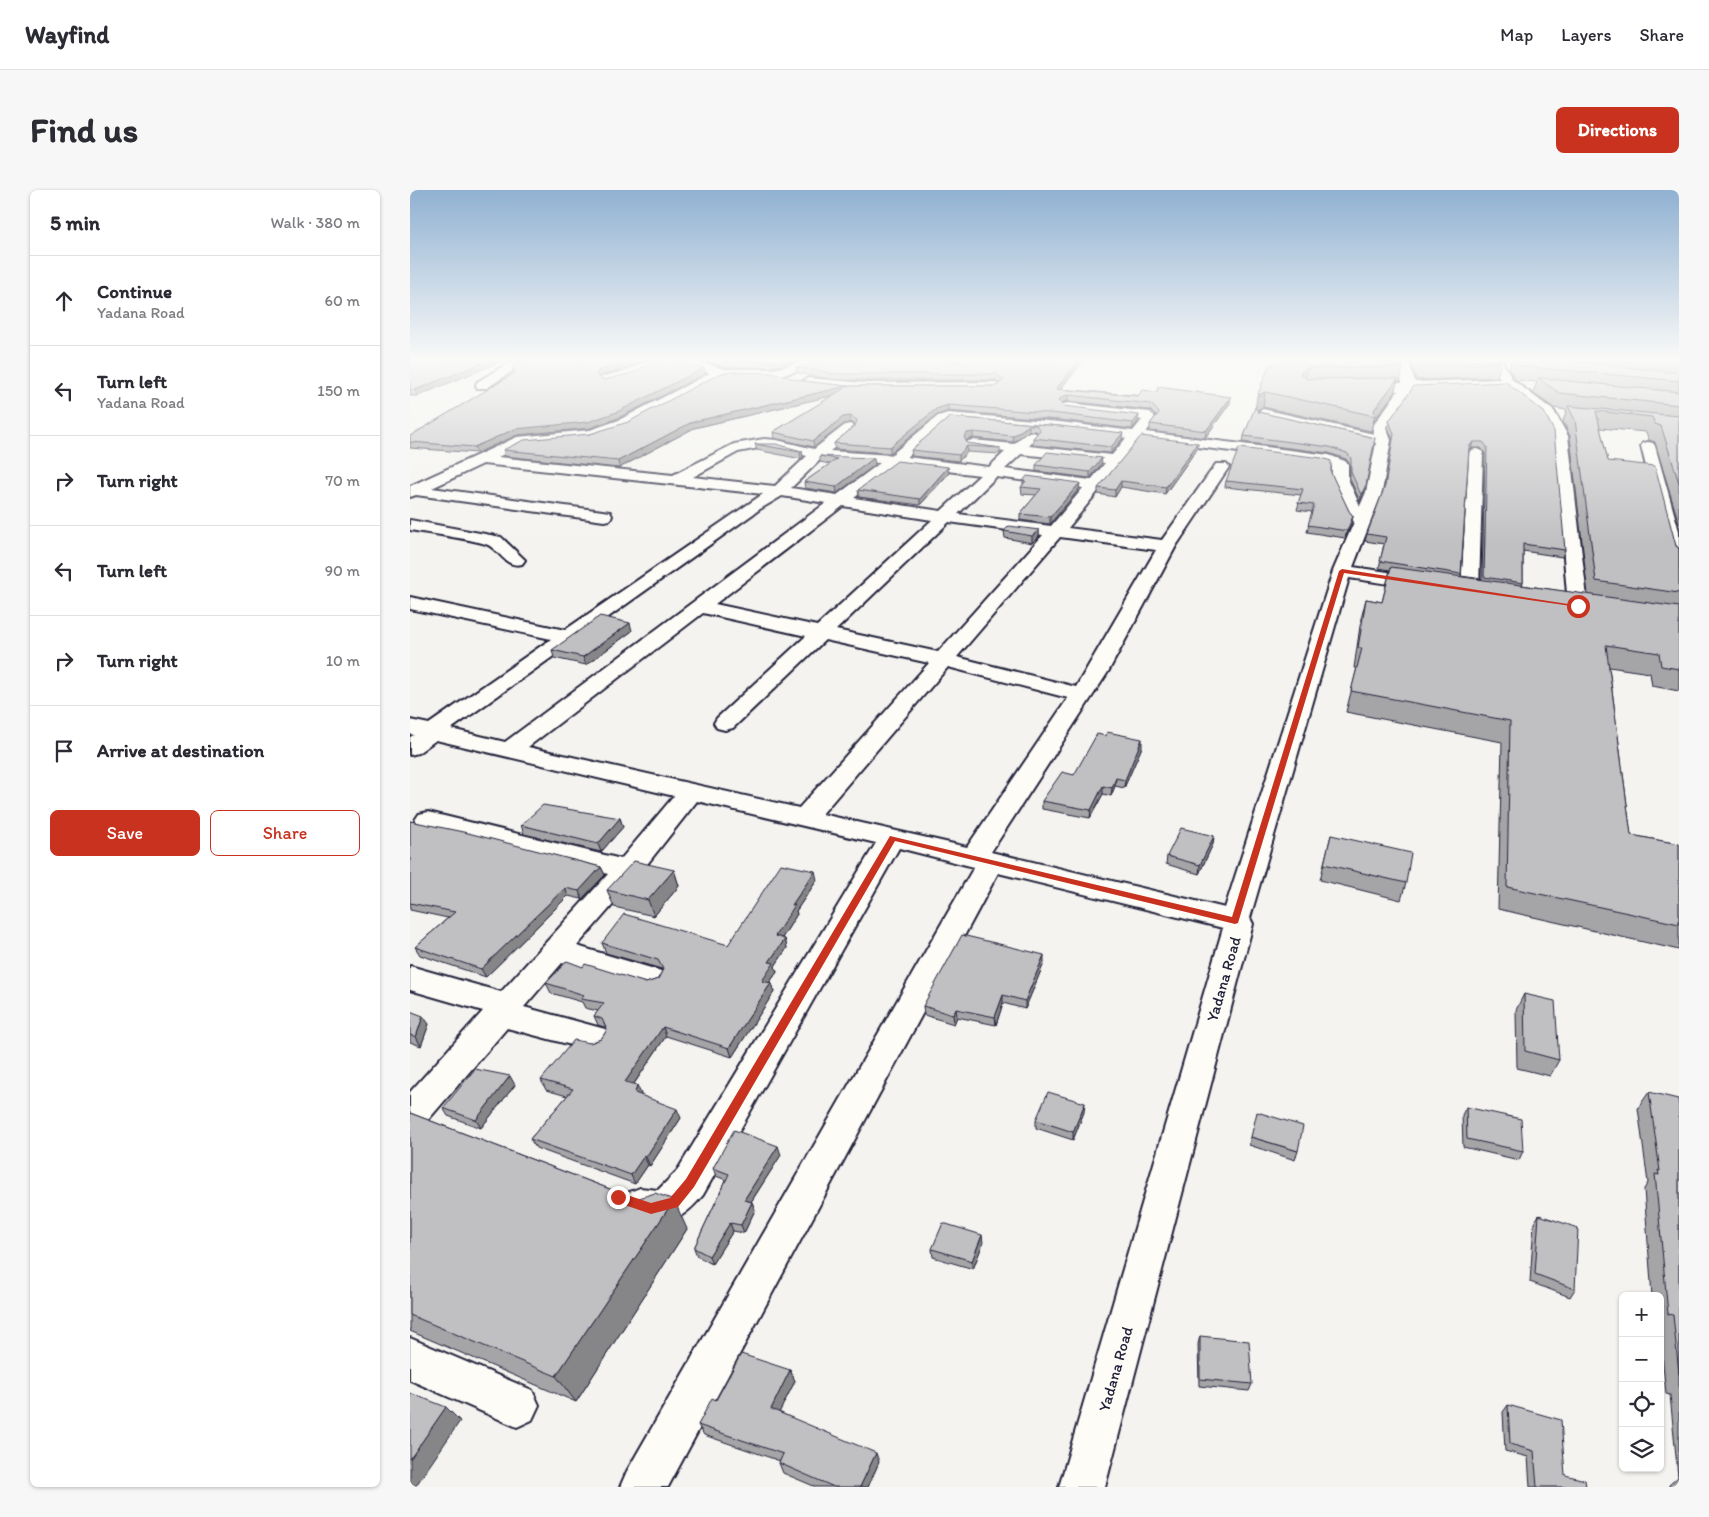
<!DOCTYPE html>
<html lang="en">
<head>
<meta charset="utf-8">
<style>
	:root { --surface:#fff; --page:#f7f7f7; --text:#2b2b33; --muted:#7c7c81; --line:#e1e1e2; --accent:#c8321e }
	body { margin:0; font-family:Itim,sans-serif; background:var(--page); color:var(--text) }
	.controls { position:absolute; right:15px; bottom:15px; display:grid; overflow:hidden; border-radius:8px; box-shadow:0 1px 4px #0004 }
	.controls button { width:45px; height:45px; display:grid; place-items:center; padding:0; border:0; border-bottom:1px solid var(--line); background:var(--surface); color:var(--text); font:25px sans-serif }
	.stop { position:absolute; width:15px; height:15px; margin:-11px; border:4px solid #c8321e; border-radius:50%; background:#fff }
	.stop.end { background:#c8321e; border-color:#fff; box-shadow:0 1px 5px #0008 }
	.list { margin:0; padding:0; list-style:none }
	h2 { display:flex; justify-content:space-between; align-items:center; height:65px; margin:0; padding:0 20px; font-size:21px }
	h2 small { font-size:16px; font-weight:400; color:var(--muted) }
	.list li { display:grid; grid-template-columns:32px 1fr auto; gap:15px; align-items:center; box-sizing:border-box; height:90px; padding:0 20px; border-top:1px solid var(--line) }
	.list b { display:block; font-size:19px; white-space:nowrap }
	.list p { margin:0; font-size:16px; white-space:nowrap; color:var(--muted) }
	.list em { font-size:16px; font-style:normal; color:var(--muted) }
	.actions { display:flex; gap:10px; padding:15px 20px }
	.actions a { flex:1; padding:11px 0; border:1px solid var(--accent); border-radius:8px; text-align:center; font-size:18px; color:var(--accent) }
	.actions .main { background:var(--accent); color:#fff }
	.icon { flex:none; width:28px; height:28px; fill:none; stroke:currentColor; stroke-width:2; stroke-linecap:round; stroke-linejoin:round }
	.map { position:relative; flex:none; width:1269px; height:1297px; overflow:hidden; border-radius:8px }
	header { display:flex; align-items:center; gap:30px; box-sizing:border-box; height:70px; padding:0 25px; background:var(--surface); border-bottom:1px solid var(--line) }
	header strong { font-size:24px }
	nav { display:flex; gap:28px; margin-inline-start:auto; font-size:18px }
	.intro { display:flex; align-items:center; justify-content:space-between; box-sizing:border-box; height:120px; padding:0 30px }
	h1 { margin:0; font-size:35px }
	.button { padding:12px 22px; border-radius:8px; background:var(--accent); color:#fff; font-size:18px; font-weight:700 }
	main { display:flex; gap:30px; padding:0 30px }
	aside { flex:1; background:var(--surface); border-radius:8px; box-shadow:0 1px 4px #0004 }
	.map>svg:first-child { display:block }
</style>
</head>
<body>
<header>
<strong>Wayfind</strong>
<nav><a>Map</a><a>Layers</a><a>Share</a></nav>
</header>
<div class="intro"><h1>Find us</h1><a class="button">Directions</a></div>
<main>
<aside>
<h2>5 min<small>Walk · 380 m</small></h2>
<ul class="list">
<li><svg class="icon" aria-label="ahead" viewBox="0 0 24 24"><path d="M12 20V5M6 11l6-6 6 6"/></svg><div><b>Continue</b><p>Yadana Road</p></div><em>60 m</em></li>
<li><svg class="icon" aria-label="left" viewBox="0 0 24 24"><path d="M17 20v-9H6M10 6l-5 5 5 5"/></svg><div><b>Turn left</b><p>Yadana Road</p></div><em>150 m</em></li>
<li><svg class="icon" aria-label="right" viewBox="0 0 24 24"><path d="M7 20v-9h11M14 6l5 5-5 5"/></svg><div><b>Turn right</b></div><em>70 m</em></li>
<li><svg class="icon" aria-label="left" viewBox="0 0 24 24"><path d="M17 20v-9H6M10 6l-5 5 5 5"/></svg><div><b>Turn left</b></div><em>90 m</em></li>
<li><svg class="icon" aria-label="right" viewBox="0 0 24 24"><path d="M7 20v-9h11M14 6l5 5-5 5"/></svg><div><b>Turn right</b></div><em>10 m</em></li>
<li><svg class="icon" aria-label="arrive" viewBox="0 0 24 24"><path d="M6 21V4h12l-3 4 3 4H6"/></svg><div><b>Arrive at destination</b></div></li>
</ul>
<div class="actions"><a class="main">Save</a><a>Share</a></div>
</aside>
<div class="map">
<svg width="1269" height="1297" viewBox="0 0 1269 1297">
	<rect width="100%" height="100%" fill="#f4f3ef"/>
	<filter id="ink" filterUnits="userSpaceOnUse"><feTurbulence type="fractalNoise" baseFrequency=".02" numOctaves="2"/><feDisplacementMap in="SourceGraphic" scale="10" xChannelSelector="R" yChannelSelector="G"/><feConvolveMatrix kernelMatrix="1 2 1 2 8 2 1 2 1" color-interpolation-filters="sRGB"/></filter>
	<g filter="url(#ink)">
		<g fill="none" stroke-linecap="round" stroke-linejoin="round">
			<defs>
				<g id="street">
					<path d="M102 171H117L77 198H67L66 195 67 192Z"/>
					<path d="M238 171H255L223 187 195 194 189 190 191 187 215 181Z"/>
					<path d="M263 171H284L315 179H364L395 171H416L414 174 364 187 322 186 309 188 219 236 182 248 115 254 88 267 263 285 324 254 354 249 367 250 404 259 435 235 440 234 447 238 445 241 420 261 481 265 528 226 538 223 650 232 723 241 732 230 653 220 651 217 653 214 658 213 740 222 747 229 736 242 919 265 935 271 938 274V289L950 316 956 302 966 253 853 227 846 223 853 219 964 244 962 237 988 201 976 200 975 197 981 193H992L987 171H999L1005 192 1090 189 1080 171H1092L1103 190 1144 221 1158 246 1178 416 1175 420 1168 422 1161 420 1158 416 1144 246 1134 227 1095 196 1002 200 976 237 981 250 972 302 943 377 1013 387 1020 389 1022 393 1020 397 1013 399 939 388 840 728 843 734 695 1297H649L813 738 588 683 258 1297H210L217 1281 564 677 489 658 293 1005C270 1033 251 1040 217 1027L211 1015 217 1003 230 998 248 1000 267 981 466 653 287 611 227 687 167 756 251 781 255 789 251 797 240 801 152 773 114 817 195 839 200 848 195 857 184 861 97 838 12 937 0 941V902L73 821 0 800V776L91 802 198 684 9 636 5 630 9 624 18 622 211 669 264 606 26 550 8 563 0 565V547L4 545 0 544V530L19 534 141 449 0 419V407L155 440 353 304 73 274 22 298 200 322 202 326 200 330 194 331 6 305 0 307V296L107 247 180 240 209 230 300 183 265 174ZM540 231 650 240 716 248 702 265 619 256 628 246 626 243C616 240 611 248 604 254L563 250 558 251 556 254 558 257 595 262 579 277 497 267ZM730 250 911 272 922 276V289L939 327 944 332 923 381 815 718 581 662 698 482 766 356 819 277 816 274H806L752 350 658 338ZM354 257 367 258 397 266 365 296 283 287 328 262ZM611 264 695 273 681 290 595 279ZM411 269 470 273 427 305 381 298ZM487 275 570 285 531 321 444 308ZM586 287 673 298 641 336 548 324ZM372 306 416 313 95 552 41 539 350 319ZM433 316 522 330 407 436 305 414ZM539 332 633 345 528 462 426 440ZM650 347 746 360 666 497 547 467ZM293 423 396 446 307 528 304 533 307 538 315 540 323 538 415 450 519 473 389 618 118 557ZM538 477 658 508 557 657 412 624Z"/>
					<path d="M398 188 455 193 586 192 592 196 586 200 455 201 394 195 392 192Z"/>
					<path d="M1238 252 1243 253 1245 256 1269 341V379L1263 378 1260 374 1231 256 1233 253Z"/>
					<path d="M1066 259 1071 260 1073 263 1069 399 1067 403 1060 405 1053 403 1051 399 1059 263 1061 260Z"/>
					<path d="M0 330 91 347 115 370 112 374C97 378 92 364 80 356 71 350 15 343 0 340Z"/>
					<path d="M0 1148 122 1200 129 1215 122 1230 107 1237 0 1190Z"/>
				</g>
			</defs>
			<use href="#street" stroke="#22223b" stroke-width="4"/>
			<use href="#street" fill="#fdfcf7" fill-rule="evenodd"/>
		</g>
		<g fill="#a5a4a7" stroke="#22223b" fill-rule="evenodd">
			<path d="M0 171 8 206H0Z"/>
			<path d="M292 171H387L364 177H315Z"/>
			<path d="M674 171 650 199 820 213 795 248 740 241V234L746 226 740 220 658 211 653 212 651 214 653 216 728 231 722 239 650 230 538 221 527 225 480 263 425 259 424 253 445 236 446 235 441 232 434 234 404 257 364 248 363 242 424 205 284 238 209 278 95 266 93 260 180 244 393 191 437 196H586L590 193 586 190H427L387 183 386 177Z"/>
			<path d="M1001 171H1090L1091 173 1087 187 1006 190Z"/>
			<path d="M1101 171H1269V334L1245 252 1239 250 1236 242 1190 238 1198 271 1269 359V501L1242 496 1240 483 1199 477 1221 645 1269 654V760L1088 719 1092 552 936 522 947 478H944L951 429 956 409 972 412 980 380 969 378 974 354 955 351 957 344 975 297 983 250 978 237 979 231 1096 192 1155 360 1152 367 1113 361V393L1112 395 1178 405 1160 246 1153 231 1157 220 1144 218 1123 203 1127 192 1106 190 1099 179ZM1061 258H1071L1075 263 1072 389 1051 386 1059 261Z"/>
			<path d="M859 176 993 177 990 191H987L984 203 963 232 961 241 853 217 847 220 848 222 965 248 954 301 950 311 940 289V274L936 269 919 263 833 252 834 246 846 218Z"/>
			<path d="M102 177 214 179 191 185 189 187 194 190 294 178 295 184 208 228 180 238 107 245 67 263 0 258V252L104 184Z"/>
			<path d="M540 227 650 236 712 249 701 263 623 255V248L628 243 626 241H619L603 252 563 248 558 249 556 251 557 253 590 258V264L557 262 549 271 502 266 501 260Z"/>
			<path d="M788 253 787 259 755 304 711 297 705 307 688 304V298Z"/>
			<path d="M345 254 392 261 393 267 391 269 347 260Z"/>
			<path d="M410 266 465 275 427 303 395 298 394 292 420 274 410 272Z"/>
			<path d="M692 268 691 274 680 288 626 281V275Z"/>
			<path d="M538 277 539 283 510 315 449 307 448 300Z"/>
			<path d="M921 283 939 321 943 326 942 332 935 348 897 342 902 322 887 320 891 305 815 297 816 291Z"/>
			<path d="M613 291 669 299 640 334 610 330V324L626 305 612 304 611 297 613 295Z"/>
			<path d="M629 340V346L622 353 595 348 594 341Z"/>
			<path d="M222 441 176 475 144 468 142 460Z"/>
			<path d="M732 557 714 598 705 596 701 606 693 604 680 628 632 619V611L664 585Z"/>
			<path d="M210 628 213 637 191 662 114 644 111 635Z"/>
			<path d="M0 631 191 677 195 685 172 709 158 706 76 787 10 765 5 757 38 728 0 720Z"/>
			<path d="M921 645 996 693 991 710 910 690Z"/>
			<path d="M804 646 803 654 789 684 756 674 757 666Z"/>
			<path d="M264 680 269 696 244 726 204 717 197 700Z"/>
			<path d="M407 690 386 721 387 724 372 748 375 749 377 758 365 776 367 782 360 792 361 793 364 802 322 867 256 846 224 894 231 904 230 906 271 928 240 976 238 975 225 994 126 958 120 949 157 906 136 900 131 890 180 853 191 849 197 840V838L188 835 184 826 188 821 175 818 172 812 141 803 136 793 173 777 236 793 248 789 252 781V779L196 763 192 753 318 755Z"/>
			<path d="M634 773 615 819 593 813 586 835 547 827 544 834 514 825 513 816Z"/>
			<path d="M1114 804 1149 870 1140 886 1107 878 1106 820Z"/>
			<path d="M0 821 19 834 11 856 0 852Z"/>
			<path d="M105 895 71 938 38 926 33 918Z"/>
			<path d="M1239 902 1269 918V1297H1259V1295L1268 1287 1260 1205 1256 1204 1250 1146V1106H1242L1234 999 1238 993 1228 918Z"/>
			<path d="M1056 917 1113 961 1109 970 1053 957 1052 925Z"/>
			<path d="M674 922 663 950 626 938V930Z"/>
			<path d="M0 923 226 1009 277 1039 166 1212 0 1141Z"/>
			<path d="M841 947 888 961 885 970 839 955Z"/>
			<path d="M371 965 341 1012H342L345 1020 334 1043 323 1041 302 1074 287 1066 284 1058 316 990 306 986 303 978Z"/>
			<path d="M1129 1025 1165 1099 1160 1107 1120 1092 1124 1033Z"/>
			<path d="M573 1053 563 1079 523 1067 522 1059Z"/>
			<path d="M790 1146 842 1194 839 1201 789 1196 788 1154Z"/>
			<path d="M380 1180 385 1191 369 1222 469 1272 458 1297H406L373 1283 369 1273 370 1271 294 1245 288 1235 306 1210Z"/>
			<path d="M1098 1215 1155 1285 1176 1297H1120L1118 1267 1095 1261 1093 1222Z"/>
		</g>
		<g fill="#868688" stroke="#22223b">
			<path d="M77 171H92L8 206 5 200Z"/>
			<path d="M219 171H233L214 179 191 185 187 190 186 185 189 180Z"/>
			<path d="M364 171H387L364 177 363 172Z"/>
			<path d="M669 171H674L645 205 646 199Z"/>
			<path d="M294 178 295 184 208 228 180 238 107 245 67 263 64 257 105 239Z"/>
			<path d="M897 178 895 192 890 183Z"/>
			<path d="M988 188 984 203 963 232 965 226 964 220Z"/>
			<path d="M437 196 438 202 284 238 209 278 208 271 282 232Z"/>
			<path d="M855 202 853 217 845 221 847 206Z"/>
			<path d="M658 205V211L653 212 649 216V210L653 206Z"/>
			<path d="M821 207 820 213 795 248 796 241Z"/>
			<path d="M538 215V221L527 225 480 263V257L526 219Z"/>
			<path d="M729 225 728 231 722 239 723 233Z"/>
			<path d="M440 226 441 232 434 234 404 257 403 251 433 227Z"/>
			<path d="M619 235V241L603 252V246Z"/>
			<path d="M563 242V248L558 249 554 253V247L557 243Z"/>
			<path d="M713 243 712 249 701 263V257Z"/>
			<path d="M1063 252 1061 258 1057 263 1059 257Z"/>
			<path d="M788 253 787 259 755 304 756 297Z"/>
			<path d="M557 256V262L549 271V265Z"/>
			<path d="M392 261 393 267 391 269 390 262Z"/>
			<path d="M464 268 465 275 427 303 426 297Z"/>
			<path d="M692 268 691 274 680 288V282Z"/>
			<path d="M538 277 539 283 510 315V309Z"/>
			<path d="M711 291V297L705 307V300Z"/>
			<path d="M670 293 669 299 640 334V327Z"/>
			<path d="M956 295 954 301 950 311 951 305Z"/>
			<path d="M943 326 942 332 935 348 937 341Z"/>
			<path d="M629 340V346L622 353V346Z"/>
			<path d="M220 433 222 441 176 475 173 467Z"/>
			<path d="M732 549V557L714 598 715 590Z"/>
			<path d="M706 588 705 596 701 606 702 598Z"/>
			<path d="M693 596V604L680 628 681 620Z"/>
			<path d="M210 628 213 637 191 662 188 654Z"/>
			<path d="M804 646 803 654 789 684 790 675Z"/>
			<path d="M191 677 195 685 172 709 169 701Z"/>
			<path d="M264 680 269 696 244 726 238 710Z"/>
			<path d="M405 681 407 690 386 721 387 724 367 756 365 746 382 715Z"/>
			<path d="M155 698 158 706 76 787 71 779Z"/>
			<path d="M375 749 377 758 365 776 367 782 354 800 352 791 359 772Z"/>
			<path d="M634 765V773L615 819V811Z"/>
			<path d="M361 793 364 802 322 867 319 858Z"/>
			<path d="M593 805V813L586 835 585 827Z"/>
			<path d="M546 819 547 827 544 834 543 825Z"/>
			<path d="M13 826 19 834 11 856 6 847Z"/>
			<path d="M253 837 256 846 219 901 215 892Z"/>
			<path d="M100 886 105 895 71 938 66 930Z"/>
			<path d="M227 895 231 904 229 913 225 903Z"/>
			<path d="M675 913 674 922 663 950V942Z"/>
			<path d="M267 919 271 928 240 976 236 967Z"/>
			<path d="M368 956 371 965 337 1018 334 1010Z"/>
			<path d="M234 966 238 975 225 994 221 985Z"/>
			<path d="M264 1010 277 1039 166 1212 146 1186Z"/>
			<path d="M342 1012 345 1020 334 1043 331 1035Z"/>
			<path d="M320 1033 323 1041 302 1074 299 1066Z"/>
			<path d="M572 1045 573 1053 563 1079 562 1071Z"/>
			<path d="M380 1180 385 1191 366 1229 361 1219Z"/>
			<path d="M36 1217 50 1231 5 1297H0V1269Z"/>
			<path d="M466 1263 469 1272 458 1297H450Z"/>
		</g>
		<g fill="#c0bfc2" stroke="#22223b">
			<path d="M0 171H77L5 200H0Z"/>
			<path d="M110 171H219L213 174 189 180 186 185 194 190 222 183 246 171H267L294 178 207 222 178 232 105 239 64 257 0 252V246L105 183 102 177Z"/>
			<path d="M313 171H364L363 172Z"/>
			<path d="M410 171H669L646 199 728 206 732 200 747 202 748 197 821 207 796 241 740 234 749 223 741 214 658 205 653 206 649 210 653 216 729 225 723 233 650 224 538 215 526 219 480 257 424 253 445 236 447 230 440 226 433 227 403 251 363 242 438 196H586L594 190 586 184H426L386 177Z"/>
			<path d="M869 171H992L993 177 897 178 890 183 897 189 988 188 964 220 965 226 855 202 847 206 859 176Z"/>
			<path d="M1008 171H1090L1091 173 1010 176Z"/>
			<path d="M1107 171H1161L1269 183V191L1110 176Z"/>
			<path d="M321 182 362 183 393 191 437 196 282 232 208 271 93 260 114 250 180 244 218 232 309 184Z"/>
			<path d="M1128 188 1269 202V215L1149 203Z"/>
			<path d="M1096 192 1134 222 1144 241 1155 360 1113 354V393L1074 387 1077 257 1073 252H1063L1059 257 1051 384 970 371 976 347 957 344 975 296 984 244 979 231 1004 196Z"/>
			<path d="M1158 216 1269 226V293L1251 236 1245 234 1242 227 1186 221 1198 271 1245 276 1266 356 1269 359V403L1186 391 1165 230Z"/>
			<path d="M845 217 848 222 965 248 956 295 951 305 941 282V268L937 263 920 257 834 246Z"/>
			<path d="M540 227 650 236 713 243 701 257 623 248 630 240 626 235H619L603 246 563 242 557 243 554 247 557 253 590 258 557 256 549 265 501 260Z"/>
			<path d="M731 246 788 253 756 297 711 291 705 300 688 298Z"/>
			<path d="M345 254H366L392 261 390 262Z"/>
			<path d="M829 258 912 268 921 271V283L939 321 943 326 937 341 898 335 904 315 888 313 893 299 816 291Z"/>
			<path d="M637 262 692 268 680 282 626 275Z"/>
			<path d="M410 266 464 268 426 297 394 292 427 269Z"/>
			<path d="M487 271 538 277 510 309 448 300Z"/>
			<path d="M617 286 670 293 640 327 610 324 631 299 611 297 616 291H613Z"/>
			<path d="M599 336 629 340 622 346 594 341Z"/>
			<path d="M981 377 1269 417V479L1251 476 1249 463 1196 455 1221 645 1269 654V734L1097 697 1100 531 941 501 952 458H948L956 409 972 412Z"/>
			<path d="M190 426 220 433 173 467 142 460Z"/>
			<path d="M697 542 732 549 715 590 706 588 702 598 693 596 681 620 632 611 652 582 664 585 687 544 696 546Z"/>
			<path d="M133 615 210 628 188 654 111 635Z"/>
			<path d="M0 631 58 643 191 677 169 701 155 698 71 779 5 757 45 722 0 713Z"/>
			<path d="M771 638 804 646 790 675 757 666Z"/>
			<path d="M921 645 1001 663 996 693 914 674Z"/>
			<path d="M224 671 264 680 238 710 197 700Z"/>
			<path d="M371 674 405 681 382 715H385L365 746 375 749 359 772 364 773 352 791 361 793 319 858 253 837 215 892 227 895 225 903 267 919 236 967 234 966 221 985 120 949 163 899 131 890 164 850 180 853 191 849 197 840 192 829 184 826 194 813 171 809 174 805 136 793 157 771 173 777 175 774 236 793 248 789 253 779 248 770 192 753 214 724 318 755Z"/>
			<path d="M552 745 634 765 615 811 593 805 585 827 546 819 543 825 513 816Z"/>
			<path d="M1114 804 1145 811 1149 870 1115 861Z"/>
			<path d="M0 821 13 826 6 847 0 845Z"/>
			<path d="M65 879 100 886 66 930 33 918Z"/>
			<path d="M638 902 675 913 663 942 626 930Z"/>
			<path d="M1239 902 1268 909 1269 918V1184L1263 1125 1258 1124 1245 984 1249 985 1248 980 1250 981Z"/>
			<path d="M1056 917 1111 929 1113 961 1057 949Z"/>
			<path d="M847 922 893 936 888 961 841 947Z"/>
			<path d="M0 923 226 1009 245 1003 264 1010 146 1186 0 1125Z"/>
			<path d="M324 940 368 956 334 1010 342 1012 331 1035 320 1033 299 1066 284 1058 319 984 303 978Z"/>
			<path d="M1129 1025 1168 1038 1165 1099 1125 1084Z"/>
			<path d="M533 1033 572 1045 562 1071 522 1059Z"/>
			<path d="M790 1146 839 1151 842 1194 790 1189Z"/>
			<path d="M331 1164 380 1180 361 1219 466 1263 450 1297H424L369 1273 373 1264 288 1235 302 1208 306 1210Z"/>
			<path d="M0 1203 36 1217 0 1269Z"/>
			<path d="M1098 1215 1151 1230 1155 1285 1175 1290 1176 1297H1127L1124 1261 1100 1254Z"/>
		</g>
	</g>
	<linearGradient id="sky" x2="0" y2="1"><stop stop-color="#90b1d2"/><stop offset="0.48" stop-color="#fafaf8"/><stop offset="1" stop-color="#fafaf8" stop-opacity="0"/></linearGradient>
	<rect width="1269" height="353" fill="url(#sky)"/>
	<path fill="#c8321e" d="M932 379 1171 416 1168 417 934 383 828 733 825 734 485 651 284 997 268 1017 241 1024 203 1011 202 1007 203 1004 208 1002 241 1013 260 1008 276 989 480 646 822 727 929 381Z"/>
	<g text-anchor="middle" stroke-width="4" stroke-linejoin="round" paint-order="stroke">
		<g font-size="16" fill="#22223b" stroke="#fdfcf7">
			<text transform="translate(813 789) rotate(-74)" y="6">Yadana Road</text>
			<text transform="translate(705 1179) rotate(-74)" y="6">Yadana Road</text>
		</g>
	</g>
</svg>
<div class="controls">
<button>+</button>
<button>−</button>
<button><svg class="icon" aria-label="locate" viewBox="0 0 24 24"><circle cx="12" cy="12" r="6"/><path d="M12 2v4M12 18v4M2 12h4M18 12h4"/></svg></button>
<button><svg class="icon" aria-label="layers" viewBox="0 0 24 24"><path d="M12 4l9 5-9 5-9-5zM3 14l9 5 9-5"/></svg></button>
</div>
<div class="stop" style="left:1168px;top:416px"></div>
<div class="stop end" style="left:208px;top:1007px"></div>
</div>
</main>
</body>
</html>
